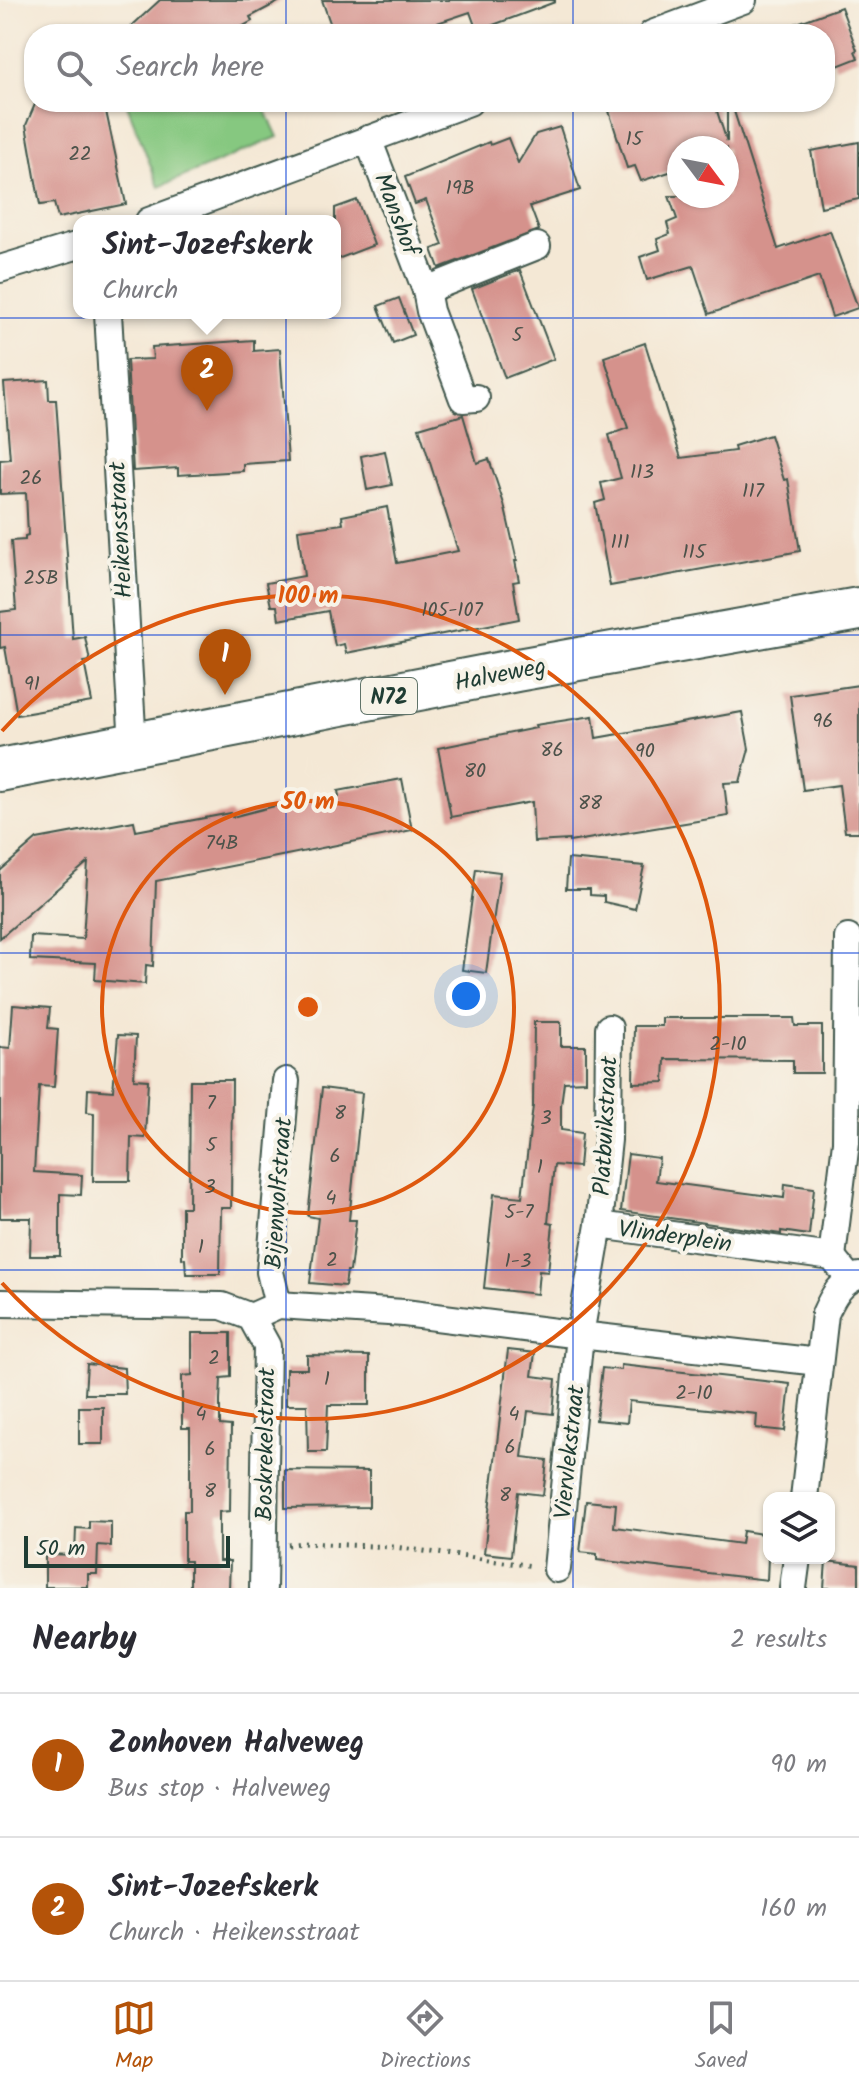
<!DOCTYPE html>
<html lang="en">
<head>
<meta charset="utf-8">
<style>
	:root { --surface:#fff; --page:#f7f7f7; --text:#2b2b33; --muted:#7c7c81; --line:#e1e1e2; --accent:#b45309 }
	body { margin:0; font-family:Kalam,sans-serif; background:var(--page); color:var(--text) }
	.controls { position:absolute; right:24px; bottom:24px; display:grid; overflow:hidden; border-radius:16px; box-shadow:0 2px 6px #0004 }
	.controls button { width:72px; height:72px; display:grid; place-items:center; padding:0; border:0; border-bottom:2px solid var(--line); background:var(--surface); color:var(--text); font:40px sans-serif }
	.compass { position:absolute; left:667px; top:136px; width:72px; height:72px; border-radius:50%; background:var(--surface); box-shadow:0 2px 6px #0004; rotate:122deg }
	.scale { position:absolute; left:24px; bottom:20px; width:206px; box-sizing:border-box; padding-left:8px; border:4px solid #1f3d34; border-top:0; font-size:22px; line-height:28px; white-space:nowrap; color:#1f3d34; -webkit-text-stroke:6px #f7f3e8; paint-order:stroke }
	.you { position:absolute; left:466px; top:996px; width:28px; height:28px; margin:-20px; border:6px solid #fff; border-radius:50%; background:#1a73e8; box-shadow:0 0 0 12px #1a73e833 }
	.badge { display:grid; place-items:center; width:52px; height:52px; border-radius:50%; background:var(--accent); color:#fff; font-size:26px; font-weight:700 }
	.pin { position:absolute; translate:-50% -66px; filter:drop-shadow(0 2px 4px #0008) }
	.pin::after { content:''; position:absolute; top:42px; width:28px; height:24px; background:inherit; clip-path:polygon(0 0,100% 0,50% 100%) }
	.popup { position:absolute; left:73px; top:215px; width:268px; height:104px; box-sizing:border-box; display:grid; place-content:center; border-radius:16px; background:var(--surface); filter:drop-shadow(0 2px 6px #0005); font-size:26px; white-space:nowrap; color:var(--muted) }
	.popup b { font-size:30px; color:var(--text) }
	.popup::after { content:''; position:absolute; left:50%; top:100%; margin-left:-16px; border:16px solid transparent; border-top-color:var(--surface) }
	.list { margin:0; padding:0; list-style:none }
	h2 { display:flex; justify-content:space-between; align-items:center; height:104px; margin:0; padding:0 32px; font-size:34px }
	h2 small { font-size:26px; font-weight:400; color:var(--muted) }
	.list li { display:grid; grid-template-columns:52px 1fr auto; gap:24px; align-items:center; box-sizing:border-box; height:144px; padding:0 32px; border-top:2px solid var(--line) }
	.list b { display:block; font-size:30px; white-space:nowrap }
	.list p { margin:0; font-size:26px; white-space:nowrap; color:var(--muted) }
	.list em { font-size:26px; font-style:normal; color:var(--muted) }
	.icon { flex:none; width:44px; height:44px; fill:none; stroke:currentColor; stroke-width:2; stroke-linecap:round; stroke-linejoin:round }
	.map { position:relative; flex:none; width:859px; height:1588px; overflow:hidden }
	.search { position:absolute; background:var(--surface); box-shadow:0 2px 6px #0004; left:24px; right:24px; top:24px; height:88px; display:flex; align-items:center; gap:20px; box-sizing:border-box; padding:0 28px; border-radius:32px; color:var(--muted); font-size:30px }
	.sheet { height:392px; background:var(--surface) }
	nav { display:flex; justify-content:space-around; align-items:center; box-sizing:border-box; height:112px; border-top:2px solid var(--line); background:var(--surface); font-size:22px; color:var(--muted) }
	nav a { display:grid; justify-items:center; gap:4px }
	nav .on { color:var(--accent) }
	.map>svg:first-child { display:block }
</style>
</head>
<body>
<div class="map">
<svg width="859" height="1588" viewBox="0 0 859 1588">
	<rect width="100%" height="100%" fill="#f7f3e8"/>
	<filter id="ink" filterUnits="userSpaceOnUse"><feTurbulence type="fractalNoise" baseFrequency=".0125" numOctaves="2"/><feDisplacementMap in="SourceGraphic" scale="16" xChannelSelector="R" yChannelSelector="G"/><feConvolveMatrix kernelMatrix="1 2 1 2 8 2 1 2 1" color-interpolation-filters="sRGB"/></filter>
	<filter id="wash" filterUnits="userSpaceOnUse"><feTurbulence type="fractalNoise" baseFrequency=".006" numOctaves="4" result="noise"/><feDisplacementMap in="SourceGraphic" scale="32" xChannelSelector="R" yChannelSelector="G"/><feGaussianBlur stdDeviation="1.8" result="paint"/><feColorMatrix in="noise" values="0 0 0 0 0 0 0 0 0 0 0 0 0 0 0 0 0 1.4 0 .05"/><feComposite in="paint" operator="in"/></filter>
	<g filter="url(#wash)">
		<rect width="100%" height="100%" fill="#f4e8d5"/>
		<path fill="#86c880" stroke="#52825a" stroke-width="2" d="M126 102H262L278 137 159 187Z"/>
		<g id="blocks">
			<g fill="#d5928c">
				<path d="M160 0H282L250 17 252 21 229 34H123Z"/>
				<path d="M322 0H555V2L477 31 470 12 425 27 428 34H334Z"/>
				<path d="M841 7 857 50 855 51 858 58 835 67 833 59 825 62V34H776L775 31Z"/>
				<path d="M36 102H104L126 204 58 218 54 203 40 205 26 125Z"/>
				<path d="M625 102H714L727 142V106L732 105 778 249 830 231 858 308 832 317 819 277 709 314 693 266 647 280 640 257 660 250 657 239 670 234 667 223 677 219 669 196H727V148H679V169L641 181 635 166 627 168 609 111 626 106Z"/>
				<path d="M560 127 580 190 530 206 539 230 439 268 432 249 443 245 426 200 415 204 405 177 489 142 490 145 508 138 518 163 536 134Z"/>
				<path d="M859 142V199L821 207 811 151Z"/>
				<path d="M357 200 374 245 335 260V208Z"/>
				<path d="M520 270 554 359 505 378 472 289Z"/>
				<path d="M399 298 413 335 393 343 378 306Z"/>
				<path d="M254 340V351L280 349 288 461 243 464V471L178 475V468L133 471 127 360 153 359 152 347Z"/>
				<path d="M645 343 681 458 735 451 734 446 770 435 784 480 788 479 800 551 610 586 595 503 605 500 601 483 621 478 609 435 628 428 604 357Z"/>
				<path d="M48 380 49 400H56L73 639 85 637 90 661 84 662 92 702 17 715 5 647 0 648V612L16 610 11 541 25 540V536L28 535 26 493 0 494V460L10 459 4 383Z"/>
				<path d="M463 415 477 463 489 459 504 504 517 561H515L519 581 513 582 519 619 346 653 344 644 335 646 328 611 279 620 277 606H271L266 583 304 576 298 530 343 524 342 516 387 507 397 563 458 551 419 428Z"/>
				<path d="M385 451 392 485 367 490 361 456Z"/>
				<path d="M859 685V832H845L839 785 803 790 790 695Z"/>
				<path d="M742 712 749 749 740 782 724 783 728 816 569 842V840L534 842 532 802 451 817 438 748 536 728 535 725 593 716 596 738Z"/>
				<path d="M402 779 412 830 156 881 153 966 146 965 145 984 95 980 96 963 30 960 31 936 83 939 88 862 0 938V871L37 839 134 821 136 831 231 813 232 817 302 799 303 802 339 796 338 791Z"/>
				<path d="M568 859 644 866 635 909 604 902V896L590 895V889H566Z"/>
				<path d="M476 869 500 872 486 973 462 970Z"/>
				<path d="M13 1005 50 1008 48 1028 58 1029 54 1087 39 1086 34 1172 82 1175 81 1195 60 1194V1256H30L31 1218H0V1047L10 1048Z"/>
				<path d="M662 1018H794L795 1026H822V1073H793V1060L665 1059 664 1082 633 1083 634 1026H662Z"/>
				<path d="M534 1022H561V1046H586V1081L564 1082 561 1105V1130L582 1133 579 1167 554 1165 548 1223 553 1224 548 1272 539 1271 537 1294 484 1288 494 1194 522 1197 533 1106Z"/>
				<path d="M118 1035 136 1036 134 1079 148 1080 145 1138 131 1137 130 1181H93L94 1113 87 1112 88 1089 113 1091Z"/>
				<path d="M190 1080H232L231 1208H221L220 1274H186L185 1259 182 1258V1207H189Z"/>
				<path d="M322 1088 362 1093 349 1220H356L350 1271H347L345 1286 310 1283 318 1218 308 1216Z"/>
				<path d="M628 1154 659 1158 656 1181 784 1198 785 1184 814 1188 809 1235 781 1231V1234L621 1211Z"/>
				<path d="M192 1333H231V1377L221 1378 220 1401V1425L231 1426 230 1511 219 1512V1561H230L229 1588H190V1561H184V1511H190V1428H182V1376L192 1375Z"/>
				<path d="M508 1350 535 1353 532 1376 556 1379 553 1414 528 1411 522 1457 547 1460 545 1479 543 1495 518 1492 511 1556 484 1553Z"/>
				<path d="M307 1355 369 1356V1405H328L326 1452H308L307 1405H286V1369H307Z"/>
				<path d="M87 1364 124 1368 125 1394H85Z"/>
				<path d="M621 1365 790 1384 785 1431 756 1428 757 1414 629 1401 627 1423 596 1420 602 1368 621 1370Z"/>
				<rect x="79" y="1407" width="24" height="37"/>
				<path d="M285 1470 369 1471V1507L285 1508Z"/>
				<path d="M586 1501 616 1504 614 1527 741 1544 743 1531 769 1535 767 1580 597 1560V1554L580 1552Z"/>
				<path d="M89 1521 111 1522V1546L98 1545 97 1574H88V1587H45V1554L75 1555 76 1528 89 1529Z"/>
				<path d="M826 1561 859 1565V1588H824Z"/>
			</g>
		</g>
	</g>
	<g filter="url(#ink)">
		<use href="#blocks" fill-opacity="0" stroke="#3f574c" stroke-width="2"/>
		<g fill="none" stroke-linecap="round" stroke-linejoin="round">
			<defs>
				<g id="minor">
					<path d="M652 34 743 0"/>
					<path d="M368 139 426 290 537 246"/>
					<path d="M149 221 469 102"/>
					<path d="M0 269 79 245"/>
					<path d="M426 290 430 311 463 399 476 398"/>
					<path d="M108 313 133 746"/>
					<path d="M599 1225 608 1140 609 1028"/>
					<path d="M832 1257 846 1142 848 938"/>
					<path d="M0 1303 222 1306 251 1317 267 1346 263 1588"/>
					<path d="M278 1305 270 1272 286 1081"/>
					<path d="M251 1317 278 1305 404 1313 580 1335 557 1569"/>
					<path d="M819 1362 580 1335 599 1225 832 1257 850 1279"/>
					<path d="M804 1498 825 1314C832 1298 841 1281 859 1276"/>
					<path d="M793 1588 797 1558"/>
				</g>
				<path id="primary" d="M0 770 517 670 859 609"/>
			</defs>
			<use href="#minor" stroke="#3f574c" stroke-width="30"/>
			<use href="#primary" stroke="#3f574c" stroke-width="46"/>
			<path stroke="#3f574c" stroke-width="5" stroke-dasharray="2 6" stroke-linecap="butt" d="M288 1545 302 1543 394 1547 533 1566"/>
			<use href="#minor" stroke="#fff" stroke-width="26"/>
			<use href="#primary" stroke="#fff" stroke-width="42"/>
		</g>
	</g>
	<path fill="none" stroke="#1d4ed8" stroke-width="2" stroke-opacity="0.55" d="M286 0V34M573 0V34M286 102V1588M573 102V1588M0 318H859M0 635H859M0 953H859M0 1270H859"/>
	<g fill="none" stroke="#de580e" stroke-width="4">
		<circle cx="308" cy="1007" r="206"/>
		<path d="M2 731A412 412 0 1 1 2 1283"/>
	</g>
	<g text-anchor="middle" stroke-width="8" stroke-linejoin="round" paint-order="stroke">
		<g font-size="20" fill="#4c524a">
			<text x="634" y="145">15</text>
			<text x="80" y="160">22</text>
			<text x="460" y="194">19B</text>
			<text x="517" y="341">5</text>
			<text x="642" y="478">113</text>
			<text x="31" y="484">26</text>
			<text x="753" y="497">117</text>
			<text x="620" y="548">111</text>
			<text x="694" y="558">115</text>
			<text x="41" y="584">25B</text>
			<text x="452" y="616">105-107</text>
			<text x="32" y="690">91</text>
			<text x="823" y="727">96</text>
			<text x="552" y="756">86</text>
			<text x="645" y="757">90</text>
			<text x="475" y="777">80</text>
			<text x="590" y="809">88</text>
			<text x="222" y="849">74B</text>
			<text x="728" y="1050">2-10</text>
			<text x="211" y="1109">7</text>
			<text x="340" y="1119">8</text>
			<text x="546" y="1124">3</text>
			<text x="211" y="1151">5</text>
			<text x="335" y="1162">6</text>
			<text x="540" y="1173">1</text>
			<text x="210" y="1193">3</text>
			<text x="331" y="1204">4</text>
			<text x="519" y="1218">5-7</text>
			<text x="201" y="1253">1</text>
			<text x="332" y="1266">2</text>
			<text x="518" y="1267">1-3</text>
			<text x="214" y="1364">2</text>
			<text x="327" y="1385">1</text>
			<text x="694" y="1399">2-10</text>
			<text x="201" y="1420">4</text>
			<text x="514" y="1420">4</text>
			<text x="510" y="1453">6</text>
			<text x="210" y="1455">6</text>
			<text x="210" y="1497">8</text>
			<text x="505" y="1501">8</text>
		</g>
		<rect fill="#f7f3e8" stroke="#60746a" stroke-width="2" x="361" y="678" width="56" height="36" rx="6"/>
		<g font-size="22" font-weight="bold" fill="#1f3d34">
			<text x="389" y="704">N72</text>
		</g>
		<g font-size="24" fill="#1f3d34" stroke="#f7f3e8">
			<text transform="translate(397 214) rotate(69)" y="8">Manshof</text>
			<text transform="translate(120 530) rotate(-93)" y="8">Heikensstraat</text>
			<text transform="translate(500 674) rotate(-11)" y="8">Halveweg</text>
			<text transform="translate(605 1126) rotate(-87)" y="8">Platbuikstraat</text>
			<text transform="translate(278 1193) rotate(-86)" y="8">Bijenwolfstraat</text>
			<text transform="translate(675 1236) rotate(8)" y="8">Vlinderplein</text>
			<text transform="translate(265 1444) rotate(-89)" y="8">Boskrekelstraat</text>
			<text transform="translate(569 1452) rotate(-84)" y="8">Viervlekstraat</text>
		</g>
	</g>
	<circle cx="308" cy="1007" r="12" fill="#de580e" stroke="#f7f3e8" stroke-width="4"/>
	<g font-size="24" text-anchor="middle" font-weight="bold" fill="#de580e" stroke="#f7f3e8" stroke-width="8" stroke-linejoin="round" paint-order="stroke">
		<text x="308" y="603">100 m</text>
		<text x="308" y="809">50 m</text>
	</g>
</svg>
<div class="controls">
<button><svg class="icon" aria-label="layers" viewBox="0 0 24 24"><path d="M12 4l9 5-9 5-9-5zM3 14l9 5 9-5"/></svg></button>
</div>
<svg class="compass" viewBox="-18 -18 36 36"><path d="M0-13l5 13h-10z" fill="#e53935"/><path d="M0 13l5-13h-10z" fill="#7c7c81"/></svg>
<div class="scale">50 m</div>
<div class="you"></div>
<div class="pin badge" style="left:225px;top:695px">1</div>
<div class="pin badge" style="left:207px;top:411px">2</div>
<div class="popup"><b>Sint-Jozefskerk</b>Church</div>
<div class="search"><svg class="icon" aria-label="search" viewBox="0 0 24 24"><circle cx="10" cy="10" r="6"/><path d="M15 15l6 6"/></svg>Search here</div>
</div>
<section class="sheet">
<h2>Nearby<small>2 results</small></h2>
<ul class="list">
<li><span class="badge">1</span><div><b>Zonhoven Halveweg</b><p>Bus stop · Halveweg</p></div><em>90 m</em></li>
<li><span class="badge">2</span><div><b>Sint-Jozefskerk</b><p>Church · Heikensstraat</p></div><em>160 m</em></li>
</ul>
</section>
<nav>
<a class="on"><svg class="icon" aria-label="map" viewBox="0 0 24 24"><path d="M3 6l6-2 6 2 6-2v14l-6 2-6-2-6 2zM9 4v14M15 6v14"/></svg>Map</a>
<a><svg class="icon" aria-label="directions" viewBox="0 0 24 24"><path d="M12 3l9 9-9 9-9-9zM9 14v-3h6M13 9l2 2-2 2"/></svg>Directions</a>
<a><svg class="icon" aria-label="saved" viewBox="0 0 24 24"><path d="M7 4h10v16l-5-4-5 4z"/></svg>Saved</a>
</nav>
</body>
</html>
